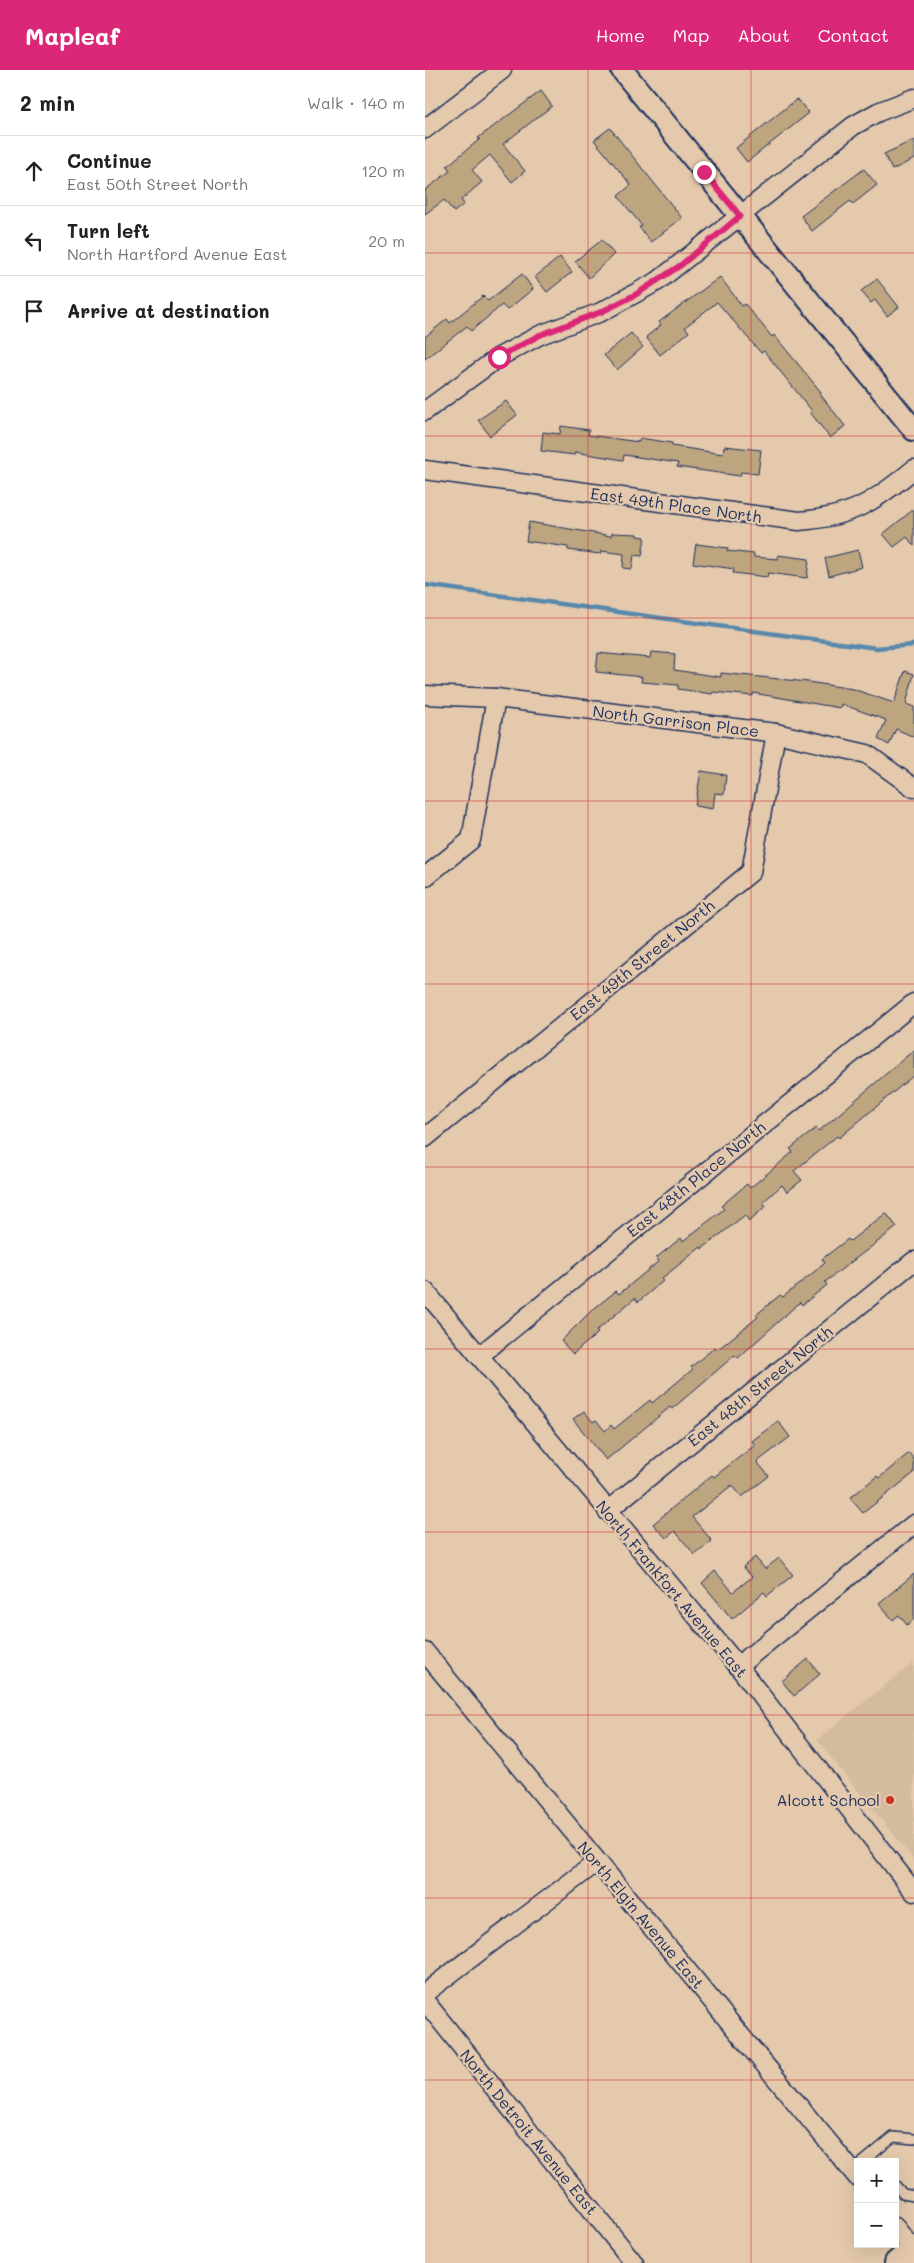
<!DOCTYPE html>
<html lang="en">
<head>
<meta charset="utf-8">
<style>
	:root { --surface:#fff; --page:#f2f2f2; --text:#202124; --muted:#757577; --line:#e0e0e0; --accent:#db2777 }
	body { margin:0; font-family:Mali,sans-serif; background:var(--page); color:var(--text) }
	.controls { position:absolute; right:15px; bottom:15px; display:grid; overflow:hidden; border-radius:0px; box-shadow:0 5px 20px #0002 }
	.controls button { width:45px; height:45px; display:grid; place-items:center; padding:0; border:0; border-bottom:1px solid var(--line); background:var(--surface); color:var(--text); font:25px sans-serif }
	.stop { position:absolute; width:15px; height:15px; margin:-11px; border:4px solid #db2777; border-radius:50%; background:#fff }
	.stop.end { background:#db2777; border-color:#fff; box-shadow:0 1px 5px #0008 }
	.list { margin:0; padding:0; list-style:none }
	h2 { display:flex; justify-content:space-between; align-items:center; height:65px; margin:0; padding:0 20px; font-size:21px }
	h2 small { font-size:16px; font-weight:400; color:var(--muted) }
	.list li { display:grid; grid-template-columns:32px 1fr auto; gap:15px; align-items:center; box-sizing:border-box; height:70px; padding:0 20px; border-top:1px solid var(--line) }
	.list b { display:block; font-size:19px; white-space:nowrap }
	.list p { margin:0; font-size:16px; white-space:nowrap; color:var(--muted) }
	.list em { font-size:16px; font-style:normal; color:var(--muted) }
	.icon { flex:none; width:28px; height:28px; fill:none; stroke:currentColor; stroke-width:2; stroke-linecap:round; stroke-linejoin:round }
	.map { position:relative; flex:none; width:489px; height:2193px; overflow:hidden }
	header { display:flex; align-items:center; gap:30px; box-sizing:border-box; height:70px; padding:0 25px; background:var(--accent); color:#fff }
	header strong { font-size:24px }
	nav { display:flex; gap:28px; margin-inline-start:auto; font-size:18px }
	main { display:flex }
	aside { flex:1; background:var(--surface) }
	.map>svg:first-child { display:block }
</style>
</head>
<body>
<header>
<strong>Mapleaf</strong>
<nav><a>Home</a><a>Map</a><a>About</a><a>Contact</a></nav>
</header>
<main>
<aside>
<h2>2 min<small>Walk · 140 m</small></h2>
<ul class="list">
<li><svg class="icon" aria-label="ahead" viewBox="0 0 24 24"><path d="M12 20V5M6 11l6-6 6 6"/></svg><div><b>Continue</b><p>East 50th Street North</p></div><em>120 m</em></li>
<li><svg class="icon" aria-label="left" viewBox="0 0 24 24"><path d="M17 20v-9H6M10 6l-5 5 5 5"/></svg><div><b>Turn left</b><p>North Hartford Avenue East</p></div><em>20 m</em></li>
<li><svg class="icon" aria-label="arrive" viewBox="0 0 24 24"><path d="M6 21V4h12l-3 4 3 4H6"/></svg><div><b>Arrive at destination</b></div></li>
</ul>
</aside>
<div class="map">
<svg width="489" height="2193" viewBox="0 0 489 2193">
	<rect width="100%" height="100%" fill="#e4c9ac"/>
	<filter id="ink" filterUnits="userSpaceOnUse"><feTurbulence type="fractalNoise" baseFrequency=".02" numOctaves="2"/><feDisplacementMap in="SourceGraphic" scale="10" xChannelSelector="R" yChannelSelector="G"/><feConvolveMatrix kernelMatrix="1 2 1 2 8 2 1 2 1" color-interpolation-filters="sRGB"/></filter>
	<g filter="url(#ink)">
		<path fill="#d4bb9e" d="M489 1592V1790L392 1670Z"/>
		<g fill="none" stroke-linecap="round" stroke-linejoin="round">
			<path stroke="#5888ac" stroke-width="4.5" d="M0 515 451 578 489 575"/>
		</g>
		<g fill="#bda580" stroke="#1b2f5e">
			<path d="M116 21 127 36 78 74 100 101 87 112 65 85 47 100 57 112 36 130 39 134 29 142 19 130 0 144V120L25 101 22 96 55 69 53 68Z"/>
			<path d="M372 29 384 43 322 92 311 78Z"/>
			<path d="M185 58 257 148 226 172 214 157 217 156 193 126 206 115 169 70Z"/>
			<path d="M489 70V89L467 100 459 84Z"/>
			<path d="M439 99 452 115 428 134 425 131 387 161 376 146Z"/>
			<path d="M177 170 189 184 164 208 150 191Z"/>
			<path d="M135 187 147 202 122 222 110 207Z"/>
			<path d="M97 204 108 219 82 240 77 235 46 261 42 256 0 289V267L22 249 25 253 58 226 63 231Z"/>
			<path d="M295 207 317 236 320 234 347 267 349 265 396 322 395 324 420 356 405 368 385 342 387 341 339 281 336 283 292 232 260 257 264 262 235 285 221 267 236 255 234 252Z"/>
			<path d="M452 209 474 237 462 246 450 230 446 233 436 221Z"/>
			<path d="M206 263 218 277 192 300 179 285Z"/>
			<path d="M81 331 92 345 65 366 53 350Z"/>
			<path d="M136 356 164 360 163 365 214 372 215 368 247 373V376L298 384 299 376 336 380 333 404 316 402 315 406 252 397 253 393 199 385 198 390 150 382V385L116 381 118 362 135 364Z"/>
			<path d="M489 439V476L482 467 469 477 458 464Z"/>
			<path d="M104 452 186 466 187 463 212 464V466L220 467 217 486 209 485 207 499 198 498 199 484 176 481 175 484 143 480V477L101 471Z"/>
			<path d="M271 474 303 478 302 481 329 484V487L353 489V485L384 489 382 508 343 503 342 507 308 503 309 499 268 493Z"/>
			<path d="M433 480 437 497 404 506 400 488Z"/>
			<path d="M226 582 250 584 249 600 296 607V603L383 612 428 619 469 633 480 601 489 604 481 634 489 637V667L471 659 464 675 453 669 461 650 416 634 415 638 328 623V626L288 622 287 624 253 619V615L216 612 217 607 171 602 173 583 225 588Z"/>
			<path d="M276 701 301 705 299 724 290 723 288 739 270 736Z"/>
			<path d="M489 980V1005L414 1068 412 1066 369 1101 377 1110 362 1122 357 1115 338 1132 341 1136 324 1151 320 1145 277 1179 276 1177 236 1209 238 1211 213 1232 210 1228 171 1261 173 1263 148 1284 136 1271 166 1241 191 1221 194 1224 234 1191 231 1188 256 1168 258 1171 299 1139 296 1136 322 1114 325 1118 368 1082 365 1079 391 1058 394 1061Z"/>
			<path d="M461 1143 472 1157 400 1212 402 1215 377 1235 375 1232 313 1288 310 1285 247 1339 245 1337 181 1390 148 1349 159 1341 168 1352 171 1350 180 1361 186 1355 189 1359 225 1330 227 1333 268 1299 266 1297 290 1277 292 1280 333 1247 331 1245 355 1225 358 1227 400 1193 397 1189 423 1169 425 1171Z"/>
			<path d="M353 1351 365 1367 332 1392 344 1406 317 1427 307 1415 267 1447 287 1471 270 1485 250 1461 241 1468 228 1454 287 1405 289 1407 330 1375 327 1371Z"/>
			<path d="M484 1383 489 1389V1403L438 1443 425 1428 452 1406 454 1408Z"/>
			<path d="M330 1487 340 1499 354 1488 368 1505 342 1526 339 1522 307 1549 277 1513 290 1501 308 1522 327 1507 318 1497Z"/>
			<path d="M489 1504V1549L482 1555 474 1545 468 1550 454 1533Z"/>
			<path d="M383 1589 395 1604 369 1626 357 1611Z"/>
		</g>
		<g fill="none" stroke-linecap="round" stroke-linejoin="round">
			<defs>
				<g id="service">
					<path d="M438 2092 468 2067 489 2069"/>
					<path d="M470 2115 478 2124 489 2126"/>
				</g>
				<g id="minor">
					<path d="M0 59 77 0"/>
					<path d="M0 341 74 287 115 265 176 242 233 211 428 56 453 42 489 28"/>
					<path d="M0 400 374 451C427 447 449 432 489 399"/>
					<path d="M0 625 71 628 351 663 442 684 489 718"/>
					<path d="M0 807 46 770 71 628"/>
					<path d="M0 1068 326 802 351 663"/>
					<path d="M0 1221 313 1596 489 1822"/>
					<path d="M54 1286 489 933"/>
					<path d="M182 1441 489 1191"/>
					<path d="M0 1582 433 2108"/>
					<path d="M313 1596 489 1454"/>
					<path d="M0 1923 172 1792"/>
					<path d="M0 1931 209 2193"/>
					<path d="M470 2157 488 2180"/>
				</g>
				<path id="tertiary" d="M197 0 489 360"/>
				<path id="secondary" d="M472 2193 489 2179"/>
			</defs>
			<use href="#service" stroke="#1b2f5e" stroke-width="12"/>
			<use href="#minor" stroke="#1b2f5e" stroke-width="21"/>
			<use href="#tertiary" stroke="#1b2f5e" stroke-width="25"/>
			<use href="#secondary" stroke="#1b2f5e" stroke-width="28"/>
			<use href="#service" stroke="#e4c9ac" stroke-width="9"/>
			<use href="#minor" stroke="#e4c9ac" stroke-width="18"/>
			<use href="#tertiary" stroke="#e4c9ac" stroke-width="21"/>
			<use href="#secondary" stroke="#e4c9ac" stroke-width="24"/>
		</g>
	</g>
	<g fill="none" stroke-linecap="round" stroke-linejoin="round" filter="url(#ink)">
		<path stroke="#db2777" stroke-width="6" d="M74 287 115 265 176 242 210 225 256 195 315 146 279 102"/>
	</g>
	<path fill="none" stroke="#d62828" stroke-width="1" stroke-opacity="0.55" d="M163 0V2193M326 0V2193M0 183H489M0 366H489M0 548H489M0 731H489M0 914H489M0 1097H489M0 1279H489M0 1462H489M0 1645H489M0 1828H489M0 2010H489"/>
	<circle fill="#c8321e" stroke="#e4c9ac" stroke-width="2" cx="465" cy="1730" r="5"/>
	<g text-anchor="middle" stroke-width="4.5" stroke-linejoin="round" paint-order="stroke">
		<g font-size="16" fill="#1b2f5e" stroke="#e4c9ac">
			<text transform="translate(251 435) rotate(8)" y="6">East 49th Place North</text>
			<text transform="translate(251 651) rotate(7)" y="6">North Garrison Place</text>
			<text transform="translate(217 890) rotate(-39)" y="6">East 49th Street North</text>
			<text transform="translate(271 1109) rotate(-39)" y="6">East 48th Place North</text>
			<text transform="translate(335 1316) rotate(-39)" y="6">East 48th Street North</text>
			<text transform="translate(247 1519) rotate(50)" y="6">North Frankfort Avenue East</text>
			<text transform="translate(216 1845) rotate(50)" y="6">North Elgin Avenue East</text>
			<text transform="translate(104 2062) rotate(51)" y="6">North Detroit Avenue East</text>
		</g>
		<g font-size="16" fill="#1b2f5e" stroke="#e4c9ac" text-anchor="end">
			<text x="455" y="1736">Alcott School</text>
		</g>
	</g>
</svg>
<div class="controls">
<button>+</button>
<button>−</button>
</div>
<div class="stop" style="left:74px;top:287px"></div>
<div class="stop end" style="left:279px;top:102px"></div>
</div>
</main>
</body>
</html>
